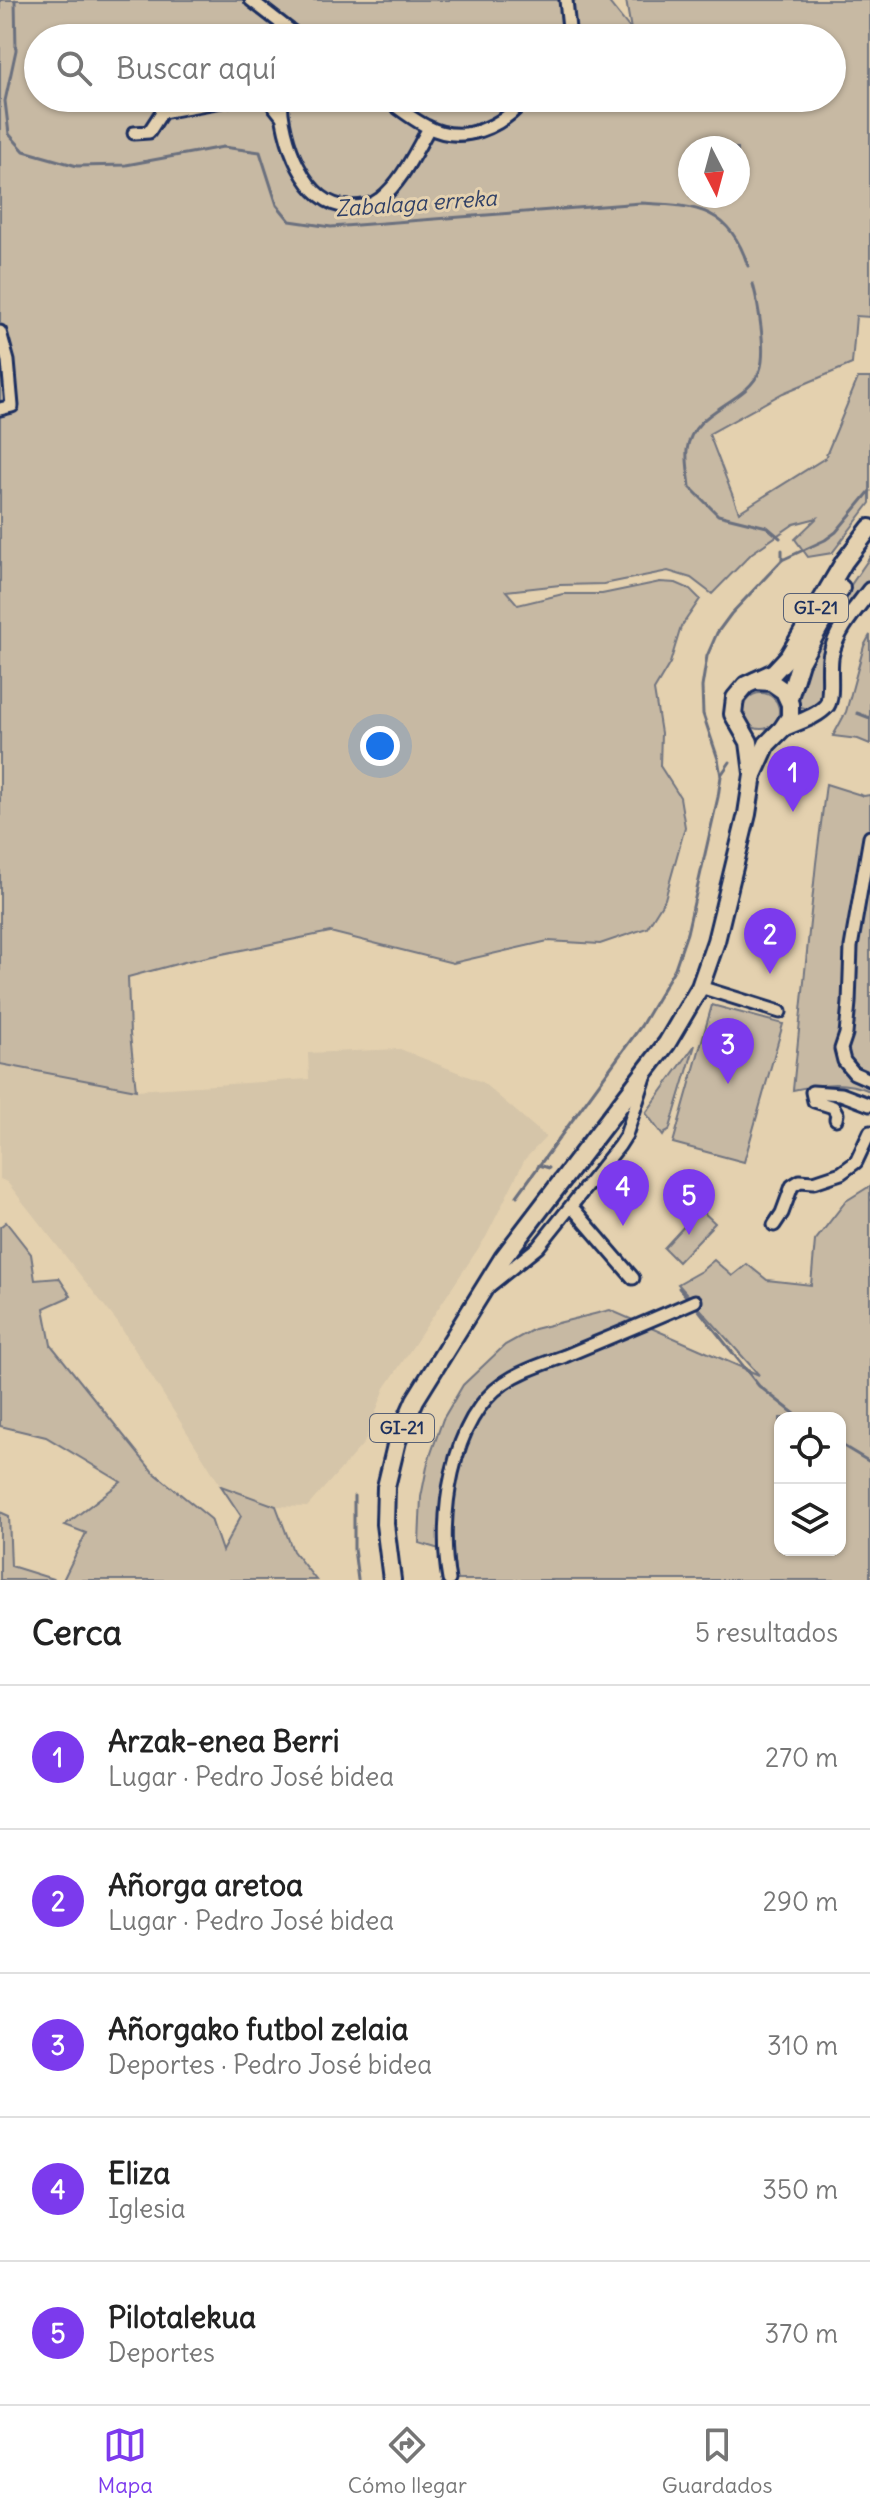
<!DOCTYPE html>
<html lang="es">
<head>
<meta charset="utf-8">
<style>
	:root { --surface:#fff; --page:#f6f6f6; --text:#222; --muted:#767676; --line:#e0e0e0; --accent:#7c3aed }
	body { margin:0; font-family:Delius,sans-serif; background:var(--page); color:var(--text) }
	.controls { position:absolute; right:24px; bottom:24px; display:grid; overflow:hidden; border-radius:16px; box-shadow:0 2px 6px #0004 }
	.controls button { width:72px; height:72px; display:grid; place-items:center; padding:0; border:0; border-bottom:2px solid var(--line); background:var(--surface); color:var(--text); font:40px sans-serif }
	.compass { position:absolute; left:678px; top:136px; width:72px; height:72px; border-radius:50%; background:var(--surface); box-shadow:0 2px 6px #0004; rotate:174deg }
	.you { position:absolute; left:380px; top:746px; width:28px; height:28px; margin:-20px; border:6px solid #fff; border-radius:50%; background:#1a73e8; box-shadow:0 0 0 12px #1a73e833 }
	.badge { display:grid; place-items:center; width:52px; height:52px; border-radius:50%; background:var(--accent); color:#fff; font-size:26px; font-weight:700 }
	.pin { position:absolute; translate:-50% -66px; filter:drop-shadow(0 2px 4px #0008) }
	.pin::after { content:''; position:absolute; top:42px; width:28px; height:24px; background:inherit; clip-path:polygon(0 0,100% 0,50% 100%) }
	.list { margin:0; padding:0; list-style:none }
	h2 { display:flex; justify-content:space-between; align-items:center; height:104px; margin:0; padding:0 32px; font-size:34px }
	h2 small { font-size:26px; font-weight:400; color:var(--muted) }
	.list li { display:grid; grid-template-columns:52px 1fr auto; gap:24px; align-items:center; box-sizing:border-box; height:144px; padding:0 32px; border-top:2px solid var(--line) }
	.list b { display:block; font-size:30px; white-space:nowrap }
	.list p { margin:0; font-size:26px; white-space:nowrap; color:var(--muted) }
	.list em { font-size:26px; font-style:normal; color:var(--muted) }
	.icon { flex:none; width:44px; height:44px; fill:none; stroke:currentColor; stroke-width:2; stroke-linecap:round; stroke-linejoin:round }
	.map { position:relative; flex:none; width:870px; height:1580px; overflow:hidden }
	.search { position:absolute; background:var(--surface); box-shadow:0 2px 6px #0004; left:24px; right:24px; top:24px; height:88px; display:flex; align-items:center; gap:20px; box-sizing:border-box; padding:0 28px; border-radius:44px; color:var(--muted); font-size:30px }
	.sheet { height:824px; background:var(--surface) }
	nav { display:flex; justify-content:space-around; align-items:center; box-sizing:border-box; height:112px; border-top:2px solid var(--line); background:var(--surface); font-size:22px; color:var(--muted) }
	nav a { display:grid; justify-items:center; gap:4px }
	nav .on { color:var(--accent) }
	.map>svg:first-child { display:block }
</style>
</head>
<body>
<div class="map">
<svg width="870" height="1580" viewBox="0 0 870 1580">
	<rect width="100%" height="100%" fill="#e4d1af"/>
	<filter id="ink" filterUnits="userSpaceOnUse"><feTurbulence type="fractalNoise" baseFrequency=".0125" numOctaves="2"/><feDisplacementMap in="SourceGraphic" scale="16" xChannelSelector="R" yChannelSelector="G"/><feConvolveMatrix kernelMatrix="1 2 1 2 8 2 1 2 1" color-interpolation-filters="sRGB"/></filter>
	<g filter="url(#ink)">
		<path fill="#d5c5a9" d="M400 1049 482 1082 546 1137 525 1159 486 1237 385 1388 364 1443 307 1507 276 1506 221 1486 118 1323 7 1182 0 1179V1064L136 1090 309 1079 308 1053Z"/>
		<g fill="#c7b9a3" stroke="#717480" stroke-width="2" fill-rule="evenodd">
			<path d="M0 0H607L631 30 626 0H870V317L856 316 852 364 783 393 709 434 739 512 825 458 858 378H870V503L832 553 808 557 795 539 817 518 794 524 752 553 712 594 691 578 668 571 604 584 560 585 506 591 518 605 563 594H602L660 582 676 583 690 589 700 599 681 627 670 663 654 690 661 733 660 766 680 797 685 827 665 899 647 928 600 944 548 941 453 963 330 932 188 961 128 977 130 1034 136 1090 0 1064ZM38 38H832V98H38ZM690 148H738V196H690Z"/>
			<path d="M870 557V583L850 608 823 669V691L816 708 809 709 801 707 796 701 800 669 842 598Z"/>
			<path d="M870 635V744L858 739 833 736 846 712 864 646Z"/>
			<circle cx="761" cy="711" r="18"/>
			<path d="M826 784 864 796 870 795V829L865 836 860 862 870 866V1091C843 1080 821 1084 793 1090L816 863Z"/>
			<path d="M712 1005 783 1024 744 1162 673 1143Z"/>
			<path d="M695 1045 669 1131 665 1133 663 1136 646 1113Z"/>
			<path d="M870 1186V1580H456L453 1553 419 1543 421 1497 428 1462 443 1419 463 1385 505 1345 534 1329 610 1310 759 1375 678 1284 701 1271 714 1260 732 1276 747 1264 767 1280 811 1285 815 1241 846 1201ZM780 1418H840V1550H780Z"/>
			<path d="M700 1209 715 1223 678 1262 664 1248Z"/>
			<path d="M6 1222 31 1254 35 1280 59 1278 71 1296 44 1308 51 1345 152 1471 211 1519 222 1551 241 1516 221 1486 276 1506 293 1551 316 1580H63L86 1533 65 1525 121 1482 46 1437 0 1426V1227Z"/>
			<path d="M0 1512 9 1516 11 1566 56 1580H0Z"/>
		</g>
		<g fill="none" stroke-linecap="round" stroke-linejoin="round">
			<g stroke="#6b6f7e" stroke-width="3">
				<path d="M15 0 16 50 5 101 9 134 24 151 77 166 126 165 223 147 260 152 277 205 290 221 331 227 641 203C696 206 729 206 748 266"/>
				<path d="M753 284C758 303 767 351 760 370 747 404 692 409 687 450 686 462 689 475 690 487L718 515 767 527 780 538"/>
				<path d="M782 550V560"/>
				<path d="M857 713 870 718"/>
				<path d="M721 775 730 762"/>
				<path d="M539 1165 549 1168"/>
				<path d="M517 1196 641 1026 675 968 687 933 718 797 721 776 718 759 703 714 702 687 707 656 717 633 731 614 782 560 825 540 836 532 870 491"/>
				<path d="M679 1288 686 1296"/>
				<path d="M698 1309 759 1386 800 1418"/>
				<path d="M840 1444 870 1462"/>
				<path d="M354 1496V1549L358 1580"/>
			</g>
			<defs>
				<g id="street">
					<path d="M251 0 300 38"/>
					<path d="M565 38 569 29 566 0"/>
					<path d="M264 98 270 101 281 115"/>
					<path d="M281 98C281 136 304 208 351 207 361 207 372 206 380 199 402 182 415 152 429 128"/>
					<path d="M385 98C398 108 412 119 426 126 463 146 502 127 526 98"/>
					<path d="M134 133 149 132 162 112 239 98"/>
					<path d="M0 332 8 361 12 406 0 409"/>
					<path d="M870 837 851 947 849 1003 846 1034 841 1049 844 1061 854 1073 870 1080"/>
					<path d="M700 987 780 1012"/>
					<path d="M836 1119 837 1114 833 1107 814 1101 812 1092 841 1094 870 1105"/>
					<path d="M572 1207 633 1278"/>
					<path d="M774 1225 782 1213 792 1186 800 1181 814 1182 841 1173 856 1162 870 1132"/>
					<path d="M488 1287 538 1247 619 1146 626 1135 645 1077"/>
					<path d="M449 1580C438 1520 450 1420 504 1383 523 1370 544 1364 565 1356 608 1338 652 1320 695 1301"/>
				</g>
				<path id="secondary" d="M782 729C795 723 818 717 827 705 833 695 828 668 831 655 836 630 855 610 870 590"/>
				<g id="primary">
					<path d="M789 698 800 662 841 588"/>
					<path d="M753 773 749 742 733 714 735 698 746 685 774 672 788 657 844 562 870 528"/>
					<path d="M392 1580 385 1524 386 1487 397 1441 415 1400 503 1258 667 1043 700 987 716 941 747 814 753 775 767 744 782 729 790 717V704L784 691 771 682 755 681"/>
				</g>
			</defs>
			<use href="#street" stroke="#1b2f5e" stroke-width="17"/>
			<use href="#secondary" stroke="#1b2f5e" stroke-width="20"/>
			<use href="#primary" stroke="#1b2f5e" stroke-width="22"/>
			<use href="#street" stroke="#e4d1af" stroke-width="11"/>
			<use href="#secondary" stroke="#e4d1af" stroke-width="14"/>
			<use href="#primary" stroke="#e4d1af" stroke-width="16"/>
		</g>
	</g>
	<g text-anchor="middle" stroke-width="6" stroke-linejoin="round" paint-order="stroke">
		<g fill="#e4d1af" stroke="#576076" stroke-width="2">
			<rect x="784" y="594" width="64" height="28" rx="6"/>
			<rect x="370" y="1414" width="64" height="28" rx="6"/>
		</g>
		<g font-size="18" font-weight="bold" fill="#1b2f5e">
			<text x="816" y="614">GI-21</text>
			<text x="402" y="1434">GI-21</text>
		</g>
		<g font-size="22" font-style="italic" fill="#2f3f66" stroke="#e4d1af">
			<text transform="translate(416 203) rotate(-4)" y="8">Zabalaga erreka</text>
		</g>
	</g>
</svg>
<div class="controls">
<button><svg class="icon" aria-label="locate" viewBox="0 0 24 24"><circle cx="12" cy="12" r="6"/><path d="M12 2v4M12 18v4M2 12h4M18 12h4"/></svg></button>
<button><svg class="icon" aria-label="layers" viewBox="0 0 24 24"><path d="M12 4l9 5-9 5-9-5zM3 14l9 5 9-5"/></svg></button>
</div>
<svg class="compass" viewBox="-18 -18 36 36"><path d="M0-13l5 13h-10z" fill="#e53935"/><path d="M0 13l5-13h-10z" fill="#767676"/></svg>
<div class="you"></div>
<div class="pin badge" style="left:793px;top:812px">1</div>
<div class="pin badge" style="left:770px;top:974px">2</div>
<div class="pin badge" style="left:728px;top:1084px">3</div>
<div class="pin badge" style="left:623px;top:1226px">4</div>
<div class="pin badge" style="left:689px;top:1235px">5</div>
<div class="search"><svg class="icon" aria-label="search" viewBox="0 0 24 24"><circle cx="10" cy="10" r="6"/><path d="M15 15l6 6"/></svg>Buscar aquí</div>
</div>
<section class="sheet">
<h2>Cerca<small>5 resultados</small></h2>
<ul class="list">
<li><span class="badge">1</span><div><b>Arzak-enea Berri</b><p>Lugar · Pedro José bidea</p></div><em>270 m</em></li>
<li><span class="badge">2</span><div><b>Añorga aretoa</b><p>Lugar · Pedro José bidea</p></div><em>290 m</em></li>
<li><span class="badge">3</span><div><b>Añorgako futbol zelaia</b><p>Deportes · Pedro José bidea</p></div><em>310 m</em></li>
<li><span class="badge">4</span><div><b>Eliza</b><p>Iglesia</p></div><em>350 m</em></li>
<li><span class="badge">5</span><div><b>Pilotalekua</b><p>Deportes</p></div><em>370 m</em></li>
</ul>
</section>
<nav>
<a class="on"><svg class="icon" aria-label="map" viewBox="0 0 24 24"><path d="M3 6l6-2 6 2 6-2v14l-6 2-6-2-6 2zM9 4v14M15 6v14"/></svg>Mapa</a>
<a><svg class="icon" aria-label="directions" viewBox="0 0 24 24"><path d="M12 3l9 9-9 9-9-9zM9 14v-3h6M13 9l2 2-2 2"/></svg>Cómo llegar</a>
<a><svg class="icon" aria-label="saved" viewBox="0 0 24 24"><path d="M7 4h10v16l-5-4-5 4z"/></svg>Guardados</a>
</nav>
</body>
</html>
